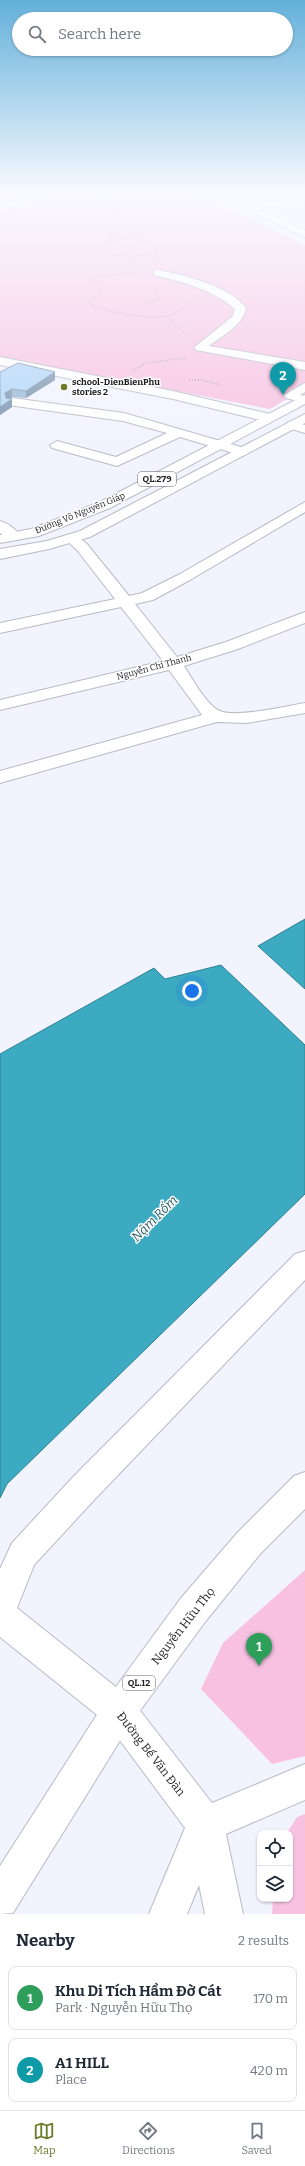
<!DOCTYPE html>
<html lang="en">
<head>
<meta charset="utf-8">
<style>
	:root { --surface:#fff; --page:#f6f6f7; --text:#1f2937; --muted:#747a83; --line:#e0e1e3; --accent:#6b7b2a }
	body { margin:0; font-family:Bitter,serif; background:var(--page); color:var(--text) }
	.controls { position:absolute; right:12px; bottom:12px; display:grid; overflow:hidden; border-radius:8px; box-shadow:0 1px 3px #0004 }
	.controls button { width:36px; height:36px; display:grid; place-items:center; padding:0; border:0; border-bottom:1px solid var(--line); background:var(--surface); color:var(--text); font:20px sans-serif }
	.you { position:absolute; left:192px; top:991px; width:14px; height:14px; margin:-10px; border:3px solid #fff; border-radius:50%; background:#1a73e8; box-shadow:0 0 0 6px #1a73e833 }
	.badge { display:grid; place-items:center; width:26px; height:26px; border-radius:50%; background:var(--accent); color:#fff; font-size:13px; font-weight:700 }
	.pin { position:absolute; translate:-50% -33px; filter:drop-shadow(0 1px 2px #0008) }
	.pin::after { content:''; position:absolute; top:21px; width:14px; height:12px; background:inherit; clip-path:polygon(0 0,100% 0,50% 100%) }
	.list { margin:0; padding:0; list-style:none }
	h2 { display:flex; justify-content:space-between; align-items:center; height:52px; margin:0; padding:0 16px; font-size:17px }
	h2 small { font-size:13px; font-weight:400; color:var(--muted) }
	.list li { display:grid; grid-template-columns:26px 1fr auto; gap:12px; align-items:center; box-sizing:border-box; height:64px; margin:0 8px 8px; padding:0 8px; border:1px solid var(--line); border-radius:8px }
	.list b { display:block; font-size:15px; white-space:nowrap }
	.list p { margin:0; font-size:13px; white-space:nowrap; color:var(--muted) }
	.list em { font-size:13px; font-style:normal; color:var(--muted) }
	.icon { flex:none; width:22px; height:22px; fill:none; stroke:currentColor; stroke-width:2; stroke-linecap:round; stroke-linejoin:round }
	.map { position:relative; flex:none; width:305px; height:1914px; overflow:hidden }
	.search { position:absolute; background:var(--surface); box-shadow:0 1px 3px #0004; left:12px; right:12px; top:12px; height:44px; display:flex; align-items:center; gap:10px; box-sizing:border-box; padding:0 14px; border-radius:22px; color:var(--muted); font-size:15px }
	.sheet { height:196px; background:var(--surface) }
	nav { display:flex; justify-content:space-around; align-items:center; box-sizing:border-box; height:56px; border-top:1px solid var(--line); background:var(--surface); font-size:11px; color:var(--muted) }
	nav a { display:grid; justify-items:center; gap:2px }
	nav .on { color:var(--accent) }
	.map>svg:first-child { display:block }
</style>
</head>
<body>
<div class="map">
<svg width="305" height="1914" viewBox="0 0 305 1914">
	<rect width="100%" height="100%" fill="#f1f3ff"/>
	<g fill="#f8c1e2">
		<path d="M0 193H185L216 202 305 245V388L270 409 0 357Z"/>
		<path d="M305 1570V1756L272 1764 201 1689 223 1643Z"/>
		<path d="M305 1814V1914H272L273 1899H290V1833H287L297 1817Z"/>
	</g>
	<g fill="#3cabc2" stroke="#338192">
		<path d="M305 919V989L258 946Z"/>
		<path d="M221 965 305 1045V1194L7 1484 0 1498V1054L154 968 165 979Z"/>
	</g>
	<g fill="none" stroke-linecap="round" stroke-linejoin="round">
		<defs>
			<g id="minor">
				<path d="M28 193H37L28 204 0 211V205L22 200Z"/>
				<path d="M211 193H223L247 204 305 196V202L257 209 305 230V237Z"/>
				<path d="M158 270C184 275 230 286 246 308 244 324 222 336 209 346L305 362V370L196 350 194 348 196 346 233 316 235 309C212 289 183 282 154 275V271Z"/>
				<path d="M0 357 173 391 274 415 275 418 269 422 173 399 0 365Z"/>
				<path d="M305 383V392L300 395 305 396V403L286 398 284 395Z"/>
				<path d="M12 398 124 413 248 449 250 452 243 456 180 437 117 466 52 448 50 445 57 441 116 457 167 433 123 421 8 405 6 402Z"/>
				<path d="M293 421 305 425V433L288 428 287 425 288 422Z"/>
				<path d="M305 502V512L190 580 153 600 135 604 177 657 226 642 305 612V623L238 649 184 666C192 678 207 706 220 711 236 718 286 706 305 703V713L247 723 217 722 0 783V771L202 715 169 670 0 710V700L163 661 121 607 0 633V623L115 599 77 550 64 538 66 535H76L87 544 129 596 142 593 180 574Z"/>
				<path d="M0 521C8 523 16 529 20 536L18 539H8L0 533Z"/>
				<path d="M305 1251V1280L95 1499 34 1565 17 1608 131 1699 212 1803 305 1764V1800L226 1834 243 1914H205L199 1885 187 1914H149L185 1828 107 1723 0 1637V1569L12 1543 73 1477 295 1254Z"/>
			</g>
			<g id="highway">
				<path d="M305 395V404L110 508 39 536 0 543V535L31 529 100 502Z"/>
				<path d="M305 414V423L90 537 49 549 0 559V549L47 541 80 531Z"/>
				<path d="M305 1472V1509L260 1554 205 1622 131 1723 13 1913 0 1914V1866L107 1699 181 1598 238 1532 294 1476Z"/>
			</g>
		</defs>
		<use href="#minor" stroke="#b8bac5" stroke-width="2"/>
		<use href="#highway" stroke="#b8bac5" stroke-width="2"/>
		<g stroke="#9b9ca5" stroke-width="1" stroke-dasharray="1 1.5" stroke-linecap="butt">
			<path d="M92 193C107 200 124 208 127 226L141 229 142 232 138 237 155 250 157 259"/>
			<path d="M109 233 117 232"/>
			<path d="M137 237 109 241 103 249C120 259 138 257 157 253"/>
			<path d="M113 240 108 238 109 233 103 231 104 228 127 224"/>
			<path d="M141 272 91 277V282L101 291 89 304C108 312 148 320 168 316 178 314 186 305 194 300"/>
			<path d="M145 303 159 299 153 288"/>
			<path d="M167 316 188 337"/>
		</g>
		<g stroke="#9b9ca5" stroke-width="1.5" stroke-dasharray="1 2" stroke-linecap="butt">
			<path d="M133 371 146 363 186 358"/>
			<path d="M189 380H202L221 385"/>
		</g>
		<use href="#minor" fill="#fff" fill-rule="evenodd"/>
		<use href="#highway" fill="#fff" fill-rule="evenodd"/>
	</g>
	<path fill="#97b7d4" d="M0 372H55V380L26 398 12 397 9 399 12 407 0 415Z"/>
	<g fill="#7b95ad">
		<path d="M55 372V380L26 398V391Z"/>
		<path d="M12 389V397L5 401V393Z"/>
		<path d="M12 399V407L0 415V407Z"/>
	</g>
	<path fill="#b0d5f7" stroke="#7b95ad" d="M18 363 55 372 26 391 12 389 5 393 6 398 12 399 0 407V372Z"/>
	<linearGradient id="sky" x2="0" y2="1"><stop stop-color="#63b0d9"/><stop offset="0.42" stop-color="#f9faff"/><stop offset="1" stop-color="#f9faff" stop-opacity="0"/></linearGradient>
	<rect width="305" height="461" fill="url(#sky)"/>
	<circle fill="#6b7b2a" stroke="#fff" stroke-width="1.5" cx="64" cy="387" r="4"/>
	<g text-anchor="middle" stroke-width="3" stroke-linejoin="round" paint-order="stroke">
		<g font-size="9" font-weight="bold" fill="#1e1e23" stroke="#fff" text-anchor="start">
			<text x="72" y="385">school-DienBienPhu<tspan x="72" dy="10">stories 2</tspan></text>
		</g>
		<g fill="#fff" stroke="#626265" stroke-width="1">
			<rect x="138" y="472" width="38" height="14" rx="3"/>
			<rect x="123" y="1676" width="32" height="14" rx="3"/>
		</g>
		<g font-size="9" font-weight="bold" fill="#1e1e23">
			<text x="157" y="482">QL.279</text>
			<text x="139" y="1686">QL.12</text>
		</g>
		<g font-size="9" fill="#1e1e23" stroke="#fff">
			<text transform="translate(80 513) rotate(-22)" y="3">Đường Võ Nguyên Giáp</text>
			<text transform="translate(154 667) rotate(-15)" y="3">Nguyễn Chí Thanh</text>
		</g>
		<g font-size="12" fill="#1e1e23" stroke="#fff">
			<text transform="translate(183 1626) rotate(-52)" y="4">Nguyễn Hữu Thọ</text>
			<text transform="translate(151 1754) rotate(52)" y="4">Đường Bế Văn Đàn</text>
		</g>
		<g font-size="13" font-style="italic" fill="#2d5c66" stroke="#fff">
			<text transform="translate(154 1218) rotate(-45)" y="5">Nậm Rốm</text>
		</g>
	</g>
</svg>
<div class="controls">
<button><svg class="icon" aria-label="locate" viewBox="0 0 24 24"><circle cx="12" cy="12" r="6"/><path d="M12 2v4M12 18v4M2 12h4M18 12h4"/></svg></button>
<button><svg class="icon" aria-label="layers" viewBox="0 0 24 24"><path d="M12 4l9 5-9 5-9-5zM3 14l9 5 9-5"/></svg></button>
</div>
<div class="you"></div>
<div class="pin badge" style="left:259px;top:1666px;background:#2e9e5b">1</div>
<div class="pin badge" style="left:283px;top:395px;background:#0f9aa8">2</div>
<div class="search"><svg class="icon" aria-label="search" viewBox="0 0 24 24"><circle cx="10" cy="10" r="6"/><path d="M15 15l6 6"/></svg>Search here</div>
</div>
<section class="sheet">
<h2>Nearby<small>2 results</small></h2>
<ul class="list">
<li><span class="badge" style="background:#2e9e5b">1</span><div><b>Khu Di Tích Hầm Đờ Cát</b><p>Park · Nguyễn Hữu Thọ</p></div><em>170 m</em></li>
<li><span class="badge" style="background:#0f9aa8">2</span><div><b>A1 HILL</b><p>Place</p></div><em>420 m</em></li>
</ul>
</section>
<nav>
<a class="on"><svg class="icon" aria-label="map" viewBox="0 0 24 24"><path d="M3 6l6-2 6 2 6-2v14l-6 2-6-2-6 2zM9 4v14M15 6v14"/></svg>Map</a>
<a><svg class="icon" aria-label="directions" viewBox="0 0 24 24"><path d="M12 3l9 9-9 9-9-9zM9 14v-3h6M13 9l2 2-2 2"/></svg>Directions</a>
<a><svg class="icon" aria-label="saved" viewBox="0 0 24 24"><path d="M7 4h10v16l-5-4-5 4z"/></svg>Saved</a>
</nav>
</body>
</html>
